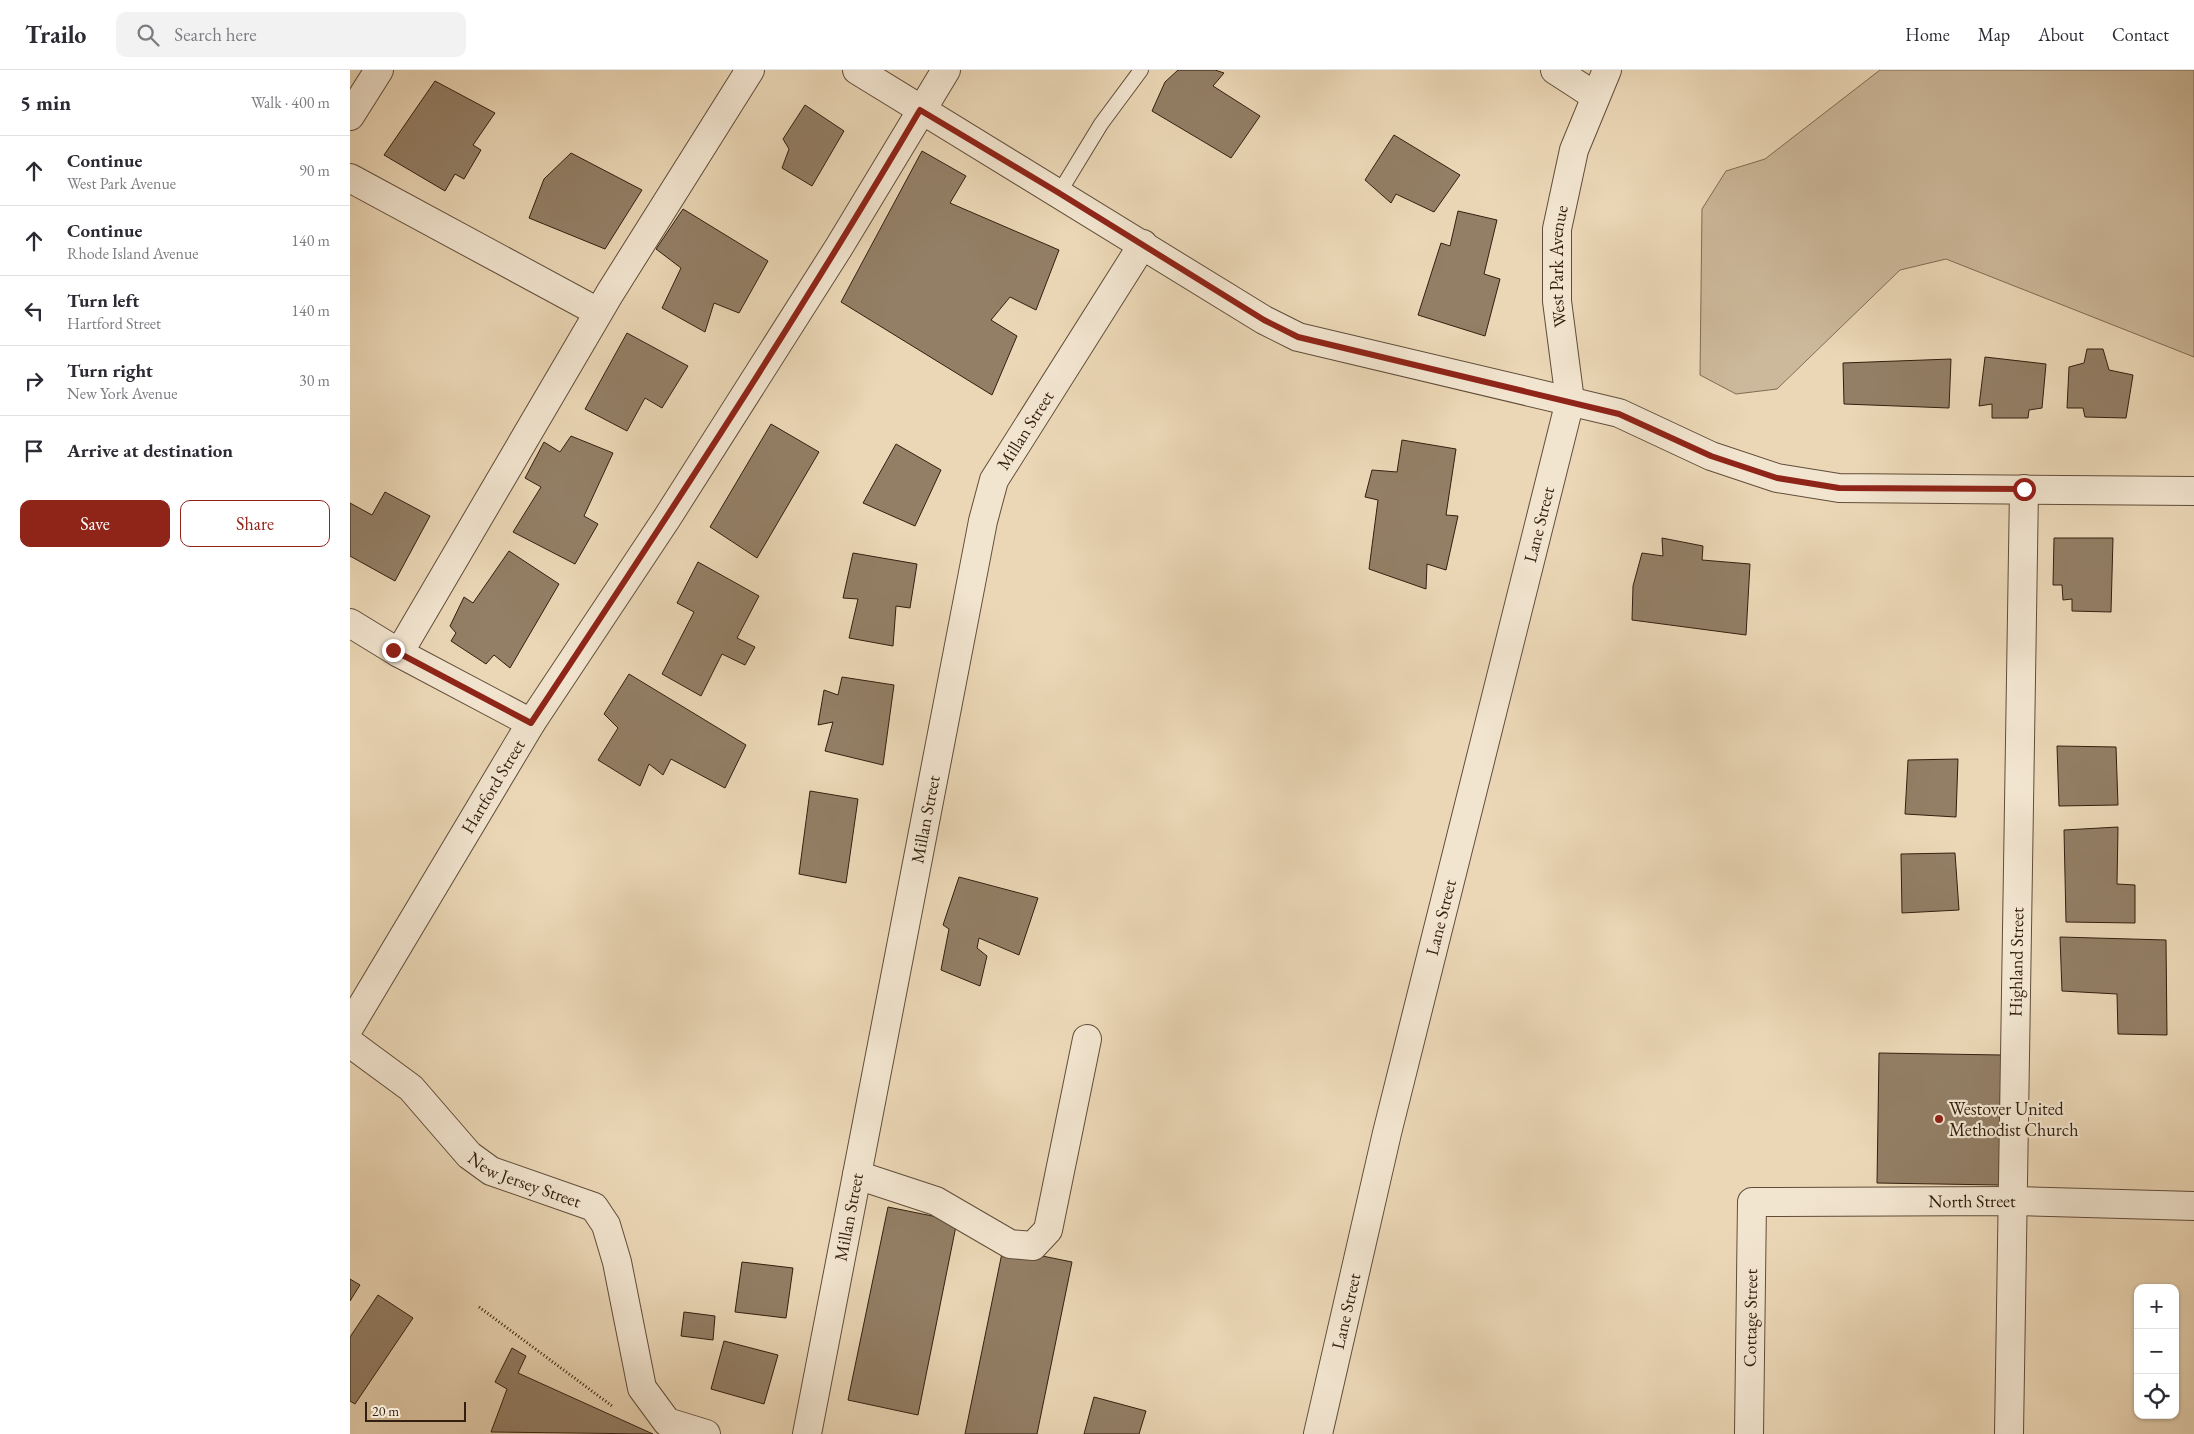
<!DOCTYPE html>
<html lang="en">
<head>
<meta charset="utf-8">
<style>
	:root { --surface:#fff; --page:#f2f2f3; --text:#2b2b33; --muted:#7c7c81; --line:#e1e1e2; --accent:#8f2418 }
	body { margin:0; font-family:"EB Garamond",serif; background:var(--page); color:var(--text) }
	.controls { position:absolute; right:15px; bottom:15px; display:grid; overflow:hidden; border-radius:10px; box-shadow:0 1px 4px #0004 }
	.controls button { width:45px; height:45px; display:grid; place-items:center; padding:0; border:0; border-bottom:1px solid var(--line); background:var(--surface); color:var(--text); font:25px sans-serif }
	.scale { position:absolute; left:15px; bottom:12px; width:101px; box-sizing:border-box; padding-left:5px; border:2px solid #331f0f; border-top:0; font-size:14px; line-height:18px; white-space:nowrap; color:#331f0f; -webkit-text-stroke:4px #f2e5d0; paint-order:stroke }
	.stop { position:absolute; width:15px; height:15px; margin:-11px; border:4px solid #8f2418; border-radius:50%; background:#fff }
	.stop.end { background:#8f2418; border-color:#fff; box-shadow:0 1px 5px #0008 }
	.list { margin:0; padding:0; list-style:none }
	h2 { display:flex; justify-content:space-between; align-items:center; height:65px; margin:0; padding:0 20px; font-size:21px }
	h2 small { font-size:16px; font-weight:400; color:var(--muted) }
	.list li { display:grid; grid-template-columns:32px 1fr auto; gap:15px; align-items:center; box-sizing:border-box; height:70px; padding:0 20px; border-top:1px solid var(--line) }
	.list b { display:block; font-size:19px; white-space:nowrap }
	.list p { margin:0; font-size:16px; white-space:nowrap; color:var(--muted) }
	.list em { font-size:16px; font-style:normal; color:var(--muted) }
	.actions { display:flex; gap:10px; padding:15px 20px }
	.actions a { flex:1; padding:11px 0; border:1px solid var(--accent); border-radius:10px; text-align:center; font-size:18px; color:var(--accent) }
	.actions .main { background:var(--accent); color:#fff }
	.icon { flex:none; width:28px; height:28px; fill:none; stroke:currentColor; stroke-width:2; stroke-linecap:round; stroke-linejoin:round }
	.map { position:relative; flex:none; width:1844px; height:1364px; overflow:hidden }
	header { display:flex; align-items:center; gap:30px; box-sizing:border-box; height:70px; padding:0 25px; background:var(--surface); border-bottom:1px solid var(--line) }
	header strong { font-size:24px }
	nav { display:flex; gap:28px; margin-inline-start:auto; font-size:18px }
	.search { width:350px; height:45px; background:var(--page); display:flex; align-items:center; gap:12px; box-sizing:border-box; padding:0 18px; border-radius:10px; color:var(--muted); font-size:19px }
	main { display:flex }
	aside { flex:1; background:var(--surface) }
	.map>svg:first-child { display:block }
</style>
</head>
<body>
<header>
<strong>Trailo</strong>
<div class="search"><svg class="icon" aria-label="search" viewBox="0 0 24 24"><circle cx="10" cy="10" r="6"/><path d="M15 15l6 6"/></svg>Search here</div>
<nav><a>Home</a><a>Map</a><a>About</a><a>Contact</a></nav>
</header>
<main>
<aside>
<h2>5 min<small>Walk · 400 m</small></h2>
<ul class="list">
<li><svg class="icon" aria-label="ahead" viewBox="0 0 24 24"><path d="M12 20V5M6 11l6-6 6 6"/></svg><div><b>Continue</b><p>West Park Avenue</p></div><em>90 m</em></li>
<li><svg class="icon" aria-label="ahead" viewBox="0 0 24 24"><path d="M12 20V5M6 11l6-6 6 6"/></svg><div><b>Continue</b><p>Rhode Island Avenue</p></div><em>140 m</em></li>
<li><svg class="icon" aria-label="left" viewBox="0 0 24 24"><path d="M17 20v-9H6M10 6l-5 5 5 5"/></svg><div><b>Turn left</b><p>Hartford Street</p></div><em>140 m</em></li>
<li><svg class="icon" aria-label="right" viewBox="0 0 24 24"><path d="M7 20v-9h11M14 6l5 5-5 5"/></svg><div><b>Turn right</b><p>New York Avenue</p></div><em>30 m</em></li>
<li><svg class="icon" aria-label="arrive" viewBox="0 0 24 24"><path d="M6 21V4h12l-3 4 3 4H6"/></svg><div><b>Arrive at destination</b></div></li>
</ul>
<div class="actions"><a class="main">Save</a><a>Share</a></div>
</aside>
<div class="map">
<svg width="1844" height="1364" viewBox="0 0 1844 1364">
	<rect width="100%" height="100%" fill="#ebd7b6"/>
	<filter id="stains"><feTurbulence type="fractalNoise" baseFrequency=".004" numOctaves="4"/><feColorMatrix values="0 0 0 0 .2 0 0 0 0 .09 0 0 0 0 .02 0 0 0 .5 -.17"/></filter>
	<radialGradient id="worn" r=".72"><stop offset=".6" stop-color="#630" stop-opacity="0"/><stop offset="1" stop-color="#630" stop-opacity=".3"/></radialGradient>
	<path fill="#ccb89a" stroke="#806c54" d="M1530 0H1844V287L1596 189 1550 200 1427 319 1386 324 1350 305 1352 139 1376 101 1415 89Z"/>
	<g fill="#937f66" stroke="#331f0f">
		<path d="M828 0H865L874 3 863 16 910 46 881 88 802 41 815 12Z"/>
		<path d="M85 11 145 43 123 75 131 80 114 109 105 104 95 121 34 85Z"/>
		<path d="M455 35 494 61 462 116 432 98 439 79 433 69Z"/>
		<path d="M1044 65 1110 105 1084 142 1046 124 1041 133 1015 110Z"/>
		<path d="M572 81 616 106 600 133 709 180 686 240 660 227 641 250 667 266 642 325 491 232Z"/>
		<path d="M221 83 292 120 255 179 179 148 194 109Z"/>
		<path d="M333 139 418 191 389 243 364 233 355 262 312 238 331 198 306 179Z"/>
		<path d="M1108 141 1147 150 1134 204 1150 209 1135 266 1068 245 1091 173 1100 176Z"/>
		<path d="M277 263 338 296 312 338 295 328 277 361 235 339Z"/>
		<path d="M1737 279H1753L1759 300 1783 305 1776 348 1735 347 1733 338H1717L1719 297 1734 293Z"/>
		<path d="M1635 287 1696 294 1692 338 1679 340 1678 348H1642V334L1629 336Z"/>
		<path d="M1601 289 1599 338 1494 334 1493 293Z"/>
		<path d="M421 354 469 382 407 488 360 457Z"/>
		<path d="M221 366 263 383 234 446 248 454 225 494 163 462 191 417 175 408 194 372 210 382Z"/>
		<path d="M1052 370 1106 379 1096 445 1108 446 1096 500 1077 494 1076 519 1019 499 1028 430 1015 427 1022 400 1047 402Z"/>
		<path d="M546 374 591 400 565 456 513 433Z"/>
		<path d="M35 422 80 446 45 511 0 486V433L22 445Z"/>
		<path d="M1312 468 1353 476 1352 490 1400 494 1396 565 1282 550 1283 516 1292 483 1313 486Z"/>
		<path d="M1704 468H1763L1761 542 1722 541V529L1713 530 1712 515H1703Z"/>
		<path d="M159 481 209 514 160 598 144 585 136 594 101 571 106 563 100 556 114 527 123 533Z"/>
		<path d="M503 483 567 494 560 538 546 536 543 576 499 568 508 529 493 528Z"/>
		<path d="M348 492 409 526 387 568 405 577 395 595 372 584 351 626 312 604 344 542 327 533Z"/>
		<path d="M279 604 396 675 375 718 321 689 313 705 299 694 290 716 248 690 268 658 254 644Z"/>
		<path d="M492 607 544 615 533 695 475 681 483 652 468 655 474 620 488 625Z"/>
		<path d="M1707 676 1766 677 1768 735 1709 736Z"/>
		<path d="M1608 689 1606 747 1555 744 1558 690Z"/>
		<path d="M460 721 508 729 496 813 449 804Z"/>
		<path d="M1768 757 1767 814 1785 815V853L1716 852 1714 760Z"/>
		<path d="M1605 783 1609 840 1552 843 1551 784Z"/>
		<path d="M609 807 688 828 669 885 629 868 627 878 637 886 630 916 591 900 599 859 593 855Z"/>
		<path d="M1710 867 1816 870 1817 965 1768 964 1767 924 1712 921Z"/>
		<path d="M1529 983 1651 985 1649 1115 1527 1113Z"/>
		<path d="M538 1137 607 1151 568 1345 498 1330Z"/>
		<path d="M653 1178 722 1192 687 1364H615Z"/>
		<path d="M392 1192 443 1198 436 1248 385 1242Z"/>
		<path d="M0 1209 10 1215 0 1231Z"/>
		<path d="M28 1225 63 1248 5 1334 0 1331V1267Z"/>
		<path d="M334 1242 365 1246 363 1270 331 1266Z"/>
		<path d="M374 1271 428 1285 414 1334 361 1319Z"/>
		<path d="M162 1278 176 1286 168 1303 303 1364 141 1362 157 1319 145 1312Z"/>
		<path d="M744 1327 796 1341 789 1364H734Z"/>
	</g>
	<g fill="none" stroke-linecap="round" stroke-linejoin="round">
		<defs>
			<path id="lane" d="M709 123 751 54 791 0"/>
			<g id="street">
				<path d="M507 0 914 250 948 267 1269 343 1361 386 1427 408 1489 418 1844 421"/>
				<path d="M1205 0 1245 26"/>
				<path d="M0 46 29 0"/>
				<path d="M0 108 248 242"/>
				<path d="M0 553 49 583 181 653"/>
				<path d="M49 583 260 223 400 0"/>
				<path id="s1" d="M0 956 181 653 317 448 489 177 596 0"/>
				<path id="s2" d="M0 973 61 1018 119 1085 141 1101 244 1137 256 1155 267 1192 292 1318 317 1352 356 1364"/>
				<path d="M507 1105 586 1131 660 1174 683 1176 698 1160 737 969"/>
				<path id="s3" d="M457 1364 633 451 644 410 793 174"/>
				<path id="s4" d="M968 1364 1037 1063 1220 331 1207 231V159L1224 80 1257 0"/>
				<path id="s5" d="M1399 1364 1402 1132 1664 1131 1844 1136"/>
				<path id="s6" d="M1659 1364 1674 419"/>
			</g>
		</defs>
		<use href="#lane" stroke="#614d39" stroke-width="16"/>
		<use href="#street" stroke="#614d39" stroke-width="30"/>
		<path stroke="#331f0f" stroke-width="3" stroke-dasharray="1 2.5" stroke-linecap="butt" d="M129 1237 262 1336"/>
		<use href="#lane" stroke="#f2e5d0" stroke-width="14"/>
		<use href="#street" stroke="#f2e5d0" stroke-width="28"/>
	</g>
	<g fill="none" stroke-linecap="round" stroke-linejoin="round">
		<path stroke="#8f2418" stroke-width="6" d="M43 580 181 653C315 451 447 249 570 40L709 123 914 250 948 267 1269 344 1361 386 1427 408 1489 418 1674 419"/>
	</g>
	<circle fill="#8f2418" stroke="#f2e5d0" stroke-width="2" cx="1589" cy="1049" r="5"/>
	<g text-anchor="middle" stroke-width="4.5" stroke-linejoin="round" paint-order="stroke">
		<g font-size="18" fill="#331f0f" stroke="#f2e5d0">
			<text dy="6" stroke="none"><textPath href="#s4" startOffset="1199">West Park Avenue</textPath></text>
			<text dy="6" stroke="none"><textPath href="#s3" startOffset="1031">Millan Street</textPath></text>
			<text dy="6" stroke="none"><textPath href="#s4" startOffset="936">Lane Street</textPath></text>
			<text dy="6" stroke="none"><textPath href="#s1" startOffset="279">Hartford Street</textPath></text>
			<text dy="6" stroke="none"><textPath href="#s3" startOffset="626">Millan Street</textPath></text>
			<text dy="6" stroke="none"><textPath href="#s4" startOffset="531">Lane Street</textPath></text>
			<text dy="6" stroke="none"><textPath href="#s6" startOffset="472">Highland Street</textPath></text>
			<text dy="6" stroke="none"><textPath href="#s2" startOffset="226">New Jersey Street</textPath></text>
			<text dy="6" stroke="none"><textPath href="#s5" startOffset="452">North Street</textPath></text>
			<text dy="6" stroke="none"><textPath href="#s3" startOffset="221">Millan Street</textPath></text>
			<text dy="6" stroke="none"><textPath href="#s4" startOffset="126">Lane Street</textPath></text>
			<text dy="6" stroke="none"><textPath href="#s5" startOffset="116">Cottage Street</textPath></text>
		</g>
		<g font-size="18" fill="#331f0f" stroke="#f2e5d0" text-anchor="start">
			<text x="1599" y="1045">Westover United<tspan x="1599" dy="21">Methodist Church</tspan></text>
		</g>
	</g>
	<rect width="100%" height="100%" filter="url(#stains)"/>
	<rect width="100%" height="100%" fill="url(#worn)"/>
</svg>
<div class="controls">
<button>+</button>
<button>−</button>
<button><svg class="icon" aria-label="locate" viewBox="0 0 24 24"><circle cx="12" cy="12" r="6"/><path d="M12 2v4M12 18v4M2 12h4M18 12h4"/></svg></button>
</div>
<div class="scale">20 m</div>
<div class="stop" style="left:1674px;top:419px"></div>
<div class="stop end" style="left:43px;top:580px"></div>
</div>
</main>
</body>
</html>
